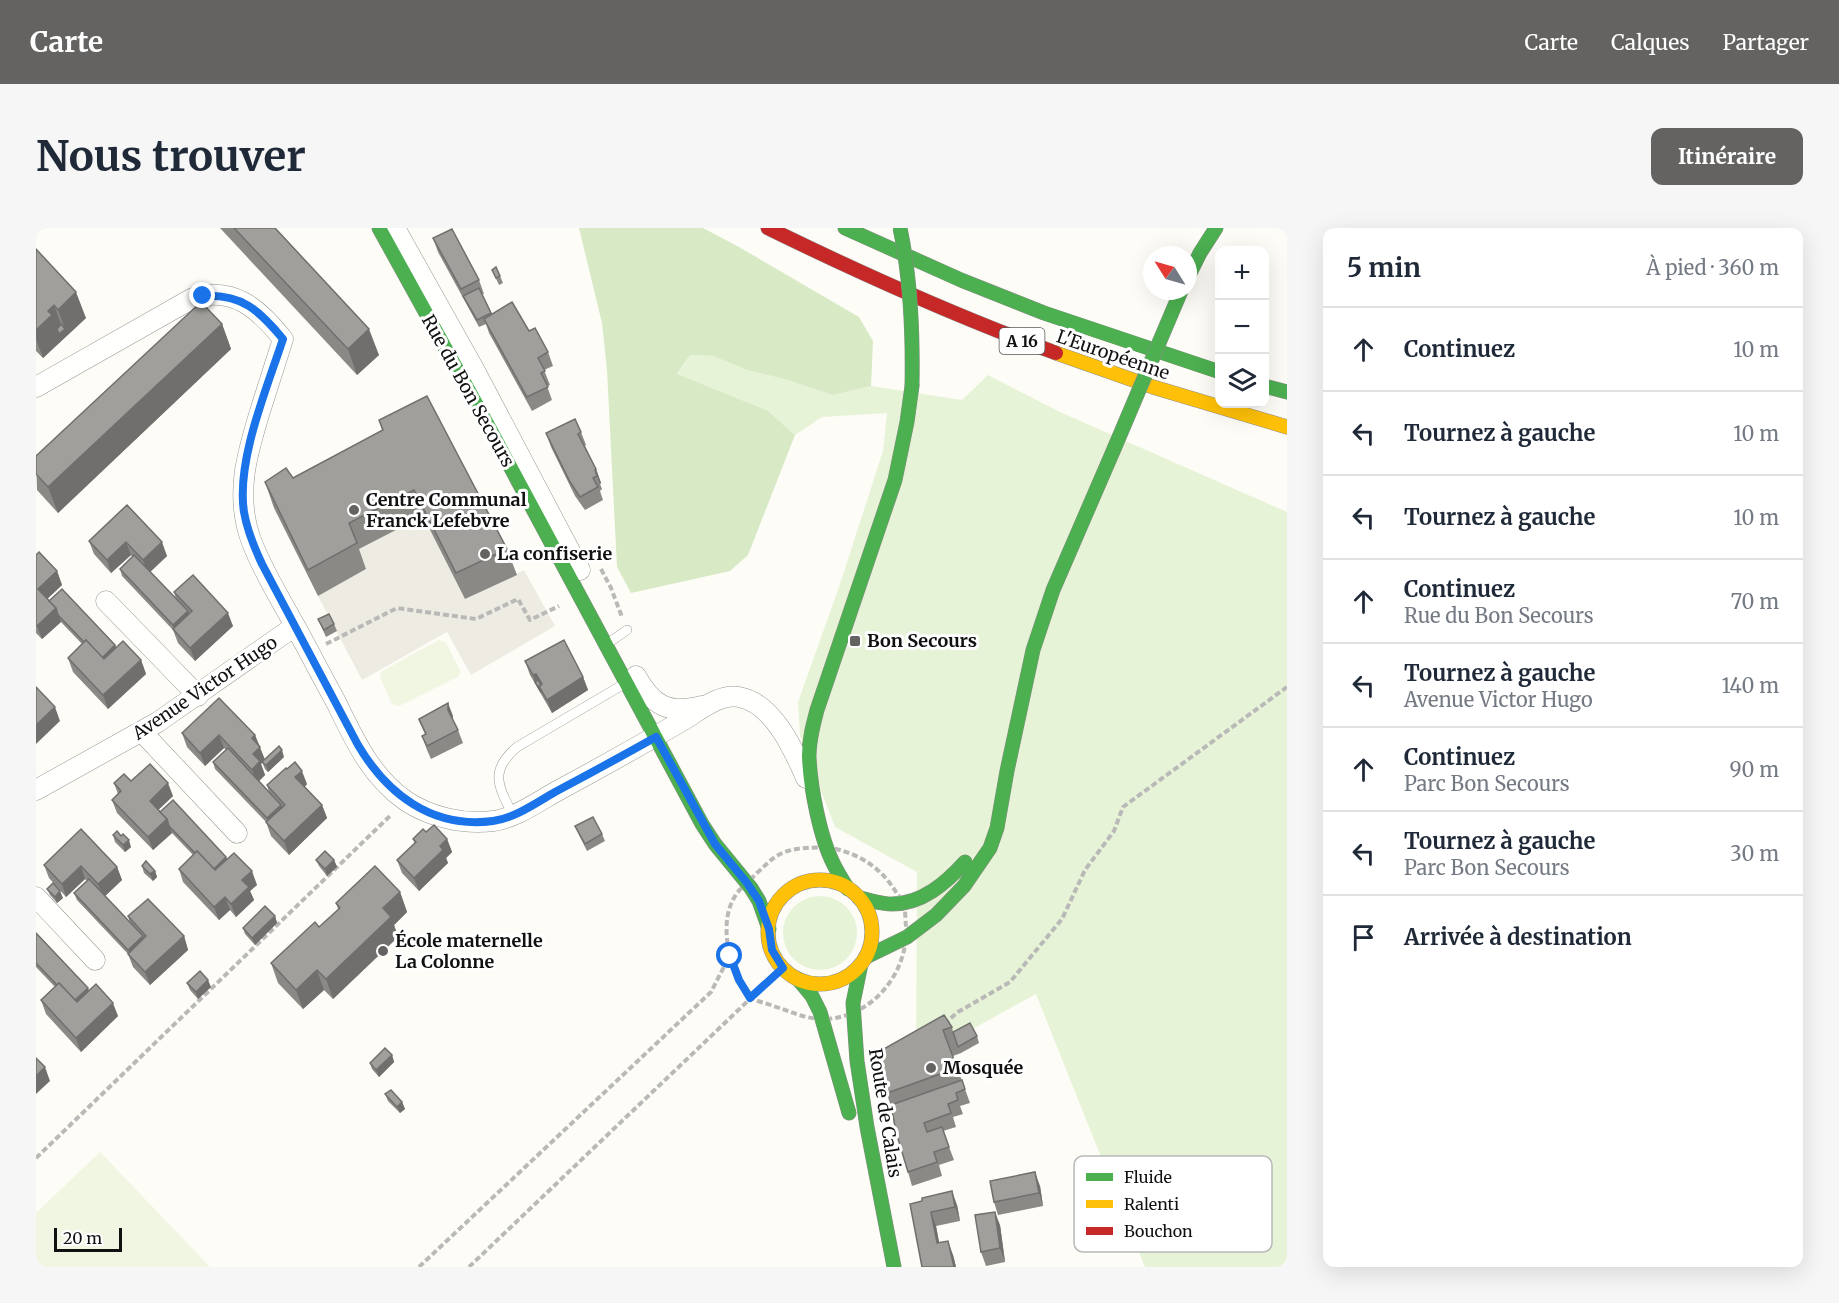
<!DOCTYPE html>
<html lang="fr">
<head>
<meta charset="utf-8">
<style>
	:root { --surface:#fff; --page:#f6f6f7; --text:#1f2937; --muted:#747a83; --line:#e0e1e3; --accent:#646362 }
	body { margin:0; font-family:Merriweather,serif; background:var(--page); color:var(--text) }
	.controls { position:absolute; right:18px; top:18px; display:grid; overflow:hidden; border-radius:12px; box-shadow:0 6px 24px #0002 }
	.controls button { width:54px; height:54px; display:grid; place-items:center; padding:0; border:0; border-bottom:2px solid var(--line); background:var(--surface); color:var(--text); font:30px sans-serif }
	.compass { position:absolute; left:1107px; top:18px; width:54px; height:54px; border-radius:50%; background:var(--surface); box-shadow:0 6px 24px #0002; rotate:307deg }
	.scale { position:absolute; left:18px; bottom:15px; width:68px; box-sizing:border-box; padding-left:6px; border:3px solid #111; border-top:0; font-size:16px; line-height:21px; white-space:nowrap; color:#111; -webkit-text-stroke:4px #fff; paint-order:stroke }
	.stop { position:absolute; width:18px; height:18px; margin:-14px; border:4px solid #1a73e8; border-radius:50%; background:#fff }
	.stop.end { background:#1a73e8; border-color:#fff; box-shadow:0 2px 6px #0008 }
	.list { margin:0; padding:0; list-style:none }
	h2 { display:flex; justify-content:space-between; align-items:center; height:78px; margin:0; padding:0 24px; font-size:26px }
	h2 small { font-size:20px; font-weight:400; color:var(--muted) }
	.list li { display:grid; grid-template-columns:39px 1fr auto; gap:18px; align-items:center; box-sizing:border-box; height:84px; padding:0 24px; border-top:2px solid var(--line) }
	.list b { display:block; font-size:22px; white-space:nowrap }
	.list p { margin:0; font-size:20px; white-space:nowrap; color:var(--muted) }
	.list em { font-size:20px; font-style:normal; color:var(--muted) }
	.icon { flex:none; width:33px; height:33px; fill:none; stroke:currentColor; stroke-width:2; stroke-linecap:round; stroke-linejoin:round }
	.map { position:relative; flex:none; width:1251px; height:1039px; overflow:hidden; border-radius:12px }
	header { display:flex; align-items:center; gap:36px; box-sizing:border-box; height:84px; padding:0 30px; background:var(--accent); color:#fff }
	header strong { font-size:28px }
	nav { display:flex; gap:33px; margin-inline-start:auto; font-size:21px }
	.intro { display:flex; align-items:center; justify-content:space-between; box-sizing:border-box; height:144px; padding:0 36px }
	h1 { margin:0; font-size:42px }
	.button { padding:15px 27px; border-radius:12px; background:var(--accent); color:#fff; font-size:21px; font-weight:700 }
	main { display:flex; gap:36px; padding:0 36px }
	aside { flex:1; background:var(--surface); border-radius:12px; box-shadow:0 6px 24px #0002 }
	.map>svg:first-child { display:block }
</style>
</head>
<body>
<header>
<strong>Carte</strong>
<nav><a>Carte</a><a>Calques</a><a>Partager</a></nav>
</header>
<div class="intro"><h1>Nous trouver</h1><a class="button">Itinéraire</a></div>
<main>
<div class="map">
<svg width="1251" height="1039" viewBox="0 0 1251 1039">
	<rect width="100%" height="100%" fill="#fdfcf7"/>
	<g fill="#e7f3d7">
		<path d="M654 127 677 128 711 142 748 151 797 167 835 158 926 172 952 147 1024 184 1251 284V1039H1109L1000 766 880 832 881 644 799 599 764 508 762 474 803 359 847 223 851 185 786 189 759 207 732 183 641 147Z"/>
		<circle cx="784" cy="705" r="37"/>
	</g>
	<path fill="#d8eac5" d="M543 0H667L703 19 823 89 837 113 835 158 797 167 748 151 711 142 677 128 654 127 641 146 732 183 759 207 712 327 694 343 595 365 581 339 571 142 566 95Z"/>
	<g fill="#f0f6e1">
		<path d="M403 412 410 415 424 443 423 448 363 478 356 476 344 449 346 443Z"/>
		<path d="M64 924 174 1039H0V985Z"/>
	</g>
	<path fill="#edebe2" d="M387 288 429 371 488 342 519 398 435 447 411 404 326 452 282 368 330 341 322 321Z"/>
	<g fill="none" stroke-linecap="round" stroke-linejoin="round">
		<defs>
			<g id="lane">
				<path d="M571 416 591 402"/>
				<path d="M477 587C462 558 453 543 481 519L588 456"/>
			</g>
			<g id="street">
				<path d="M359 0 439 143 544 342"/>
				<path d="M0 159 157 70C198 58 223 81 247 111 240 133 233 155 226 177 212 222 198 265 215 312 226 342 244 370 259 398"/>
				<path d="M70 373 162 468"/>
				<path d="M600 448C616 477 632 487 666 478"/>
				<path d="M106 504 201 605"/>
				<path d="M0 562 122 494 259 398C273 423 286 449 300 474 318 511 335 549 370 573 394 589 428 597 457 593 480 590 503 573 523 562 564 540 605 517 646 493 662 484 683 465 703 469 737 475 758 522 770 550"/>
				<path d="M0 669 59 732"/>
			</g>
			<g id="fast">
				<path d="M343 0 454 201 666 596 679 616 715 660 723 673 733 701"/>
				<path d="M809 0 925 52 1008 85 1184 144"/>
				<path d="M1152 49 1164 25 1180 0"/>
				<path d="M1228 158 1251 164"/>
				<path d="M812 661C807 653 802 645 798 637 784 610 774 558 773 528 773 512 777 497 781 482L859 252 871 194 876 158"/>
				<path d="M823 670C834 672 845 676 856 676 886 676 910 655 929 634"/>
				<path d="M830 729 871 709 900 687 928 658 954 620 961 600 971 543 997 422 1017 362 1078 221"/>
				<path d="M825 736 817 775 821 833 831 899 858 1039"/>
				<path d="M762 751 776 768 784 784 813 885"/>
			</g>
			<g id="slow">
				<path d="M1020 125 1117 159 1251 199"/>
				<circle cx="784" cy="704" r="52"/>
			</g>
			<path id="jam" d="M732 0C826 46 922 89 1020 125"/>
		</defs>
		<use href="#lane" stroke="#979795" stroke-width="10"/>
		<use href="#street" stroke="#979795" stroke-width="21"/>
		<use href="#fast" stroke="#8e8d8b" stroke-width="15"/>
		<use href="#slow" stroke="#8e8d8b" stroke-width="15"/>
		<use href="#jam" stroke="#8e8d8b" stroke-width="15"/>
		<g stroke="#b9b9b8" stroke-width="4" stroke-dasharray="6 3" stroke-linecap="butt">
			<path d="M565 341 575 360 586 389"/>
			<path d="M290 416 361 380 440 391 482 371 494 392 523 378"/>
			<path d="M790 619C820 624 843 637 860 664 862 667 866 671 867 675 870 682 869 691 870 698 873 745 835 792 785 791 766 790 754 783 737 778 731 775 721 774 716 770 707 765 701 748 698 739 689 716 686 686 701 665 707 658 714 652 721 645 730 637 737 628 749 624 762 619 776 620 790 619Z"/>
			<path d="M908 796 922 784 974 754 1026 691 1049 642 1078 603 1087 579 1251 459"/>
			<path d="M0 930 356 586"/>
			<path d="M383 1039 675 764 693 729"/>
			<path d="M433 1039 738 748"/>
		</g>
		<use href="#lane" stroke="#fffffe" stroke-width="9"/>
		<use href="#street" stroke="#fffffe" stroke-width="20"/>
		<use href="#fast" stroke="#4caf50" stroke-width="14"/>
		<use href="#slow" stroke="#ffc107" stroke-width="14"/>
		<use href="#jam" stroke="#c62828" stroke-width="14"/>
		<defs>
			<g id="fast-bridge">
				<path d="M864 0C875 52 877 105 876 158"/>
				<path d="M1078 221 1145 63"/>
			</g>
		</defs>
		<use href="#fast-bridge" stroke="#8e8d8b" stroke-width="15" stroke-linecap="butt"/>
		<use href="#fast-bridge" stroke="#4caf50" stroke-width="14"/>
	</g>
	<g fill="#8a8986">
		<path d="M184 0H239L343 127 321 147Z"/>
		<path d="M397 10 443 52 448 66H446L456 86 493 103 512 124 517 138 508 142 514 157 511 158 516 172 496 183 453 105 450 96 443 99 402 24Z"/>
		<path d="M0 21 50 90 7 130 0 123Z"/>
		<path d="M456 42 464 48 467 55 463 57Z"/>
		<path d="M186 96 195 121 22 285 1 262 0 228Z"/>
		<path d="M343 192 471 321 481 347 429 371 387 288 323 321 330 341 282 368 238 280 229 254 257 250 346 202Z"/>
		<path d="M545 204 550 217 549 218 560 241 565 255 564 256 566 261 564 263 567 272 549 282 539 268 515 219 510 205Z"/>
		<path d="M91 277 131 328 114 344 140 371 138 364 197 398 159 433 142 415 137 402 86 348 84 341 96 329 95 327 75 345 58 326 53 313Z"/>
		<path d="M0 327 21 343 26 357 11 371 13 373 79 417 80 419 105 432 110 446 72 481 37 444 32 430 46 416 25 394 6 411 0 405Z"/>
		<path d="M282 391 298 396 301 403 290 409Z"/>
		<path d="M489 433 547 449 552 462 516 485 494 447Z"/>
		<path d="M417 488V492L422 502 427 515 395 531 391 522 386 508 389 506 382 491Z"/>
		<path d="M146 505 219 507 229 532 248 529 232 544 229 541 226 534 225 536 229 547 223 553 233 564 231 557 271 556 269 559 286 577 291 590 253 627 235 608 230 594 179 541 177 534 190 522 188 520 169 538 151 519Z"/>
		<path d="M95 553 137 568 122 582 190 629 191 631 221 657 214 663 218 672 200 689 194 682 183 692 147 654 143 641 157 627 136 605 117 622 81 585 76 572 82 566 78 555Z"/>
		<path d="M539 598 566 606 569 613 551 623 542 605Z"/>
		<path d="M390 604 411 611 416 624 410 630 412 635 383 663 366 645 361 632 379 616 377 611Z"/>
		<path d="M77 607 95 619 89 624 79 614Z"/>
		<path d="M280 632H298L301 639 291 648 283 638Z"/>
		<path d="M8 637 81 639 86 652 69 668 94 695 92 688 148 708 152 722 114 757 97 739 92 726 41 672 38 665 51 653 49 651 30 669 13 650Z"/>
		<path d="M106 638 119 643 121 649 117 653 108 645Z"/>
		<path d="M11 661 27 670 21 675 14 667Z"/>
		<path d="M364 664 371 684 358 697 362 709 297 771 288 762 267 781 242 755 235 735 283 699 302 681 300 675Z"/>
		<path d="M239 688 241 695 219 717 209 706 207 700Z"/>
		<path d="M0 705 52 760 53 763 82 788 45 824 10 786 5 772 19 759 0 739Z"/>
		<path d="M151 755 175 759 162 771 154 762Z"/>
		<path d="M916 799 917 804 941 808 943 815 925 825 917 828 934 875 924 878 927 886 917 889 920 899 907 903 918 932 903 937 906 948 876 958 872 944 855 878 837 827Z"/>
		<path d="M356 827 358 834 343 849 336 841 334 835Z"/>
		<path d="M349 866 366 874 369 881 364 885 352 873Z"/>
		<path d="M1004 958 1007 978 962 987 958 974Z"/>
		<path d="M874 976 921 977 924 993 900 998 903 1015 917 1027 920 1039Z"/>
		<path d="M964 997 969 1034 950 1038 945 1024Z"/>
	</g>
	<g fill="#716f6d">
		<path d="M40 64 50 90 7 130 0 111V102L12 83 18 77 27 102 29 101 22 82Z"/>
		<path d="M186 96 195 121 22 285 12 259Z"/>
		<path d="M333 101 343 127 321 147 312 121Z"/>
		<path d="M560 241 565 255 564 256 559 242Z"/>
		<path d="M90 314 95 327 75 345 71 332Z"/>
		<path d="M126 314 131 328 112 346 107 332Z"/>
		<path d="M21 343 26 357 7 375 2 361Z"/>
		<path d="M20 380 25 394 6 411 1 398Z"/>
		<path d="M152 383 154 390 139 404 137 397Z"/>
		<path d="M192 385 197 398 159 433 154 420Z"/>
		<path d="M79 417 82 424 67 438 64 431Z"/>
		<path d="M105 432 110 446 72 481 67 467Z"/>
		<path d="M500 446 505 459 499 454 497 447Z"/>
		<path d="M547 449 552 462 516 485 511 472Z"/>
		<path d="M412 475 417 488V495L412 482Z"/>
		<path d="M19 479 24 493 0 516V497Z"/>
		<path d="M183 507 188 520 169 538 164 525Z"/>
		<path d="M219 507 229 532 225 536 229 547 221 555 216 542V510Z"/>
		<path d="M246 522 248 529 232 544 230 537Z"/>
		<path d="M266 543 271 556 264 563 259 549Z"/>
		<path d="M132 555 137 568 118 586 114 573Z"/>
		<path d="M245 577 248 583 233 597 231 590Z"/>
		<path d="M286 577 291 590 253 627 248 613Z"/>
		<path d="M131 591 136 605 117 622 112 609Z"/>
		<path d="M411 611 416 624 410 630 412 635 383 663 378 650 404 618Z"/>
		<path d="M93 612 95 619 89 624 87 617Z"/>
		<path d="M190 629 193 635 178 649 176 643Z"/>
		<path d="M298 632 301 639 291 648 289 641Z"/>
		<path d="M45 638 49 651 30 669 26 656Z"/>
		<path d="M81 639 86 652 67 670 62 656Z"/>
		<path d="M119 643 121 649 117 653 114 646Z"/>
		<path d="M216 643 221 657 214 663 218 672 200 689 195 676 206 652Z"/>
		<path d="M24 663 27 670 21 675 19 669Z"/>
		<path d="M364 664 371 684 358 697 362 709 297 771 290 751 347 680Z"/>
		<path d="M189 669 194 682 183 692 178 679Z"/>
		<path d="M239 688 241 695 219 717 216 710Z"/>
		<path d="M107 708 109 715 95 728 92 722Z"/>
		<path d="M148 708 152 722 114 757 109 744Z"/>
		<path d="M281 742 288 762 267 781 260 762Z"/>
		<path d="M172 752 175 759 162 771 160 764Z"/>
		<path d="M52 760 54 766 39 780 37 773Z"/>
		<path d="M77 775 82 788 45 824 40 810Z"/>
		<path d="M356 827 358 834 343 849 340 842Z"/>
		<path d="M9 839 14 853 0 866V848Z"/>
		<path d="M366 874 369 881 364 885 361 879Z"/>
		<path d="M999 944 1004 958 1007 978 1003 965Z"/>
		<path d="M916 963 921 977 924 993 919 979Z"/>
		<path d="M895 984 900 998 906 1029 901 1015Z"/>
		<path d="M959 984 964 997 969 1034 964 1020Z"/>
		<path d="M912 1013 917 1027 920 1039H918Z"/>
	</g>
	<g fill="#a19f9c" stroke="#716f6d" stroke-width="1.5">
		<path d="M198 0H239L333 101 312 121Z"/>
		<path d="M416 1 443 52 425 61 397 10Z"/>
		<path d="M0 21 40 64 22 82 18 77 12 83 16 87 0 102Z"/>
		<path d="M460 39 464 48 460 50 456 42Z"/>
		<path d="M443 60 455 85 441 92 427 68Z"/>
		<path d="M165 74 186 96 12 259 0 246V228Z"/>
		<path d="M476 74 493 103 499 100 512 124 502 130 509 143 505 145 512 159 491 169 448 91Z"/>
		<path d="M25 96 29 101 23 106 21 101Z"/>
		<path d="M391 168 471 321 420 345 378 262 313 295 321 315 272 342 229 254 250 240 257 250 347 202 343 192Z"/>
		<path d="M539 191 545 204 542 206 560 241 559 242 561 248 557 250 562 259 544 269 534 254 510 205Z"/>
		<path d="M91 277 126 314 107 332 90 314 71 332 53 313Z"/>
		<path d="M3 324 21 343 2 361 20 380 1 398 0 397V327Z"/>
		<path d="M98 327 152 383 137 397 84 341Z"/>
		<path d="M157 347 192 385 154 420 137 401 156 383 138 364Z"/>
		<path d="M26 361 79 417 66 430 50 412 48 414 22 387 20 380 13 373Z"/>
		<path d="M293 386 298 396 288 402 282 391Z"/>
		<path d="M50 412 68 431 87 413 105 432 67 467 32 430Z"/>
		<path d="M528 412 547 449 511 472 503 458 506 456 500 446 497 447 489 433Z"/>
		<path d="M502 452 505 457 503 458 505 464 499 454Z"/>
		<path d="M0 459 19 479 0 497Z"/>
		<path d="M183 470 219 507 216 510 224 519 217 526 224 533 216 542 183 507 164 525 146 505Z"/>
		<path d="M412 475V482L422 502 391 518 386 508 390 506 383 491Z"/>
		<path d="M243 518 246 522 230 537 226 534Z"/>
		<path d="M192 520 245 577 231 590 177 534Z"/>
		<path d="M259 534 266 543 259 549 286 577 248 613 230 594 249 577 231 557 250 540 251 541Z"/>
		<path d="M114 536 132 555 114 573 131 591 112 609 76 572 85 563 78 555 88 546 95 553Z"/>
		<path d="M137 572 190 629 178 641 161 623 159 625 133 598 131 591 124 584Z"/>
		<path d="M557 589 566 606 549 616 539 598Z"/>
		<path d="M398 597 411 611 404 618 407 622 378 650 361 632 380 614 377 611 387 601 390 604Z"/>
		<path d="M45 601 81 639 62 656 45 638 26 656 8 637Z"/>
		<path d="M81 603 85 608 87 606 93 612 87 617 77 607Z"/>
		<path d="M161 623 179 642 198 625 216 643 206 652 213 659 195 676 189 669 178 679 143 641Z"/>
		<path d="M289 623 298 632 289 641 280 632Z"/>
		<path d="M110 633 119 643 114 646 106 638Z"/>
		<path d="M339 638 364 664 347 680 355 689 290 751 281 742 260 762 235 735 279 694 283 699 304 680 300 675Z"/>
		<path d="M53 651 107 708 92 722 38 665Z"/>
		<path d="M17 655 24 663 19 669 11 661Z"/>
		<path d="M112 671 148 708 109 744 92 726 110 708 92 688Z"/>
		<path d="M229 678 239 688 216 710 207 700Z"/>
		<path d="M0 705 52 760 39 772 23 755 21 757 0 735Z"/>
		<path d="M164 743 172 752 160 764 151 755Z"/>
		<path d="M23 755 41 774 60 756 77 775 40 810 5 772Z"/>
		<path d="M908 787 916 799 907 802 921 840 851 865 837 827Z"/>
		<path d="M934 795 941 808 922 819 917 804Z"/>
		<path d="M349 820 356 827 340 842 334 835Z"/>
		<path d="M0 830 9 839 0 848Z"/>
		<path d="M926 852 929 861 920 865 922 872 912 876 915 885 888 895 891 904 906 899 913 919 898 924 901 934 872 944 860 904 855 877Z"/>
		<path d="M355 862 366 874 361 879 349 866Z"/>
		<path d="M999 944 1003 965 958 974 954 953Z"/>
		<path d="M916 963 919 979 895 984 901 1015 912 1013 918 1039H886L874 976 886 973V970Z"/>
		<path d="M959 984 964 1020 945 1024 939 987Z"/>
	</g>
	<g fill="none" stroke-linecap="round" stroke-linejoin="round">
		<path stroke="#1a73e8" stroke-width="8" d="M167 68C206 66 223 82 247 111 231 160 200 233 208 284 211 302 218 319 226 336L322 517C351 566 396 601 457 593 479 590 500 575 519 564 553 546 586 528 620 509L679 616 711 655 723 673 733 701 736 722 747 740 714 770 703 752 694 728"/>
	</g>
	<g fill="#646362" stroke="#fff" stroke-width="2">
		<circle cx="318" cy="282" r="6"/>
		<circle cx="449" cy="326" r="6"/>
		<rect x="813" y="407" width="12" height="12" rx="3"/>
		<circle cx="347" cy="723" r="6"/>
		<circle cx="895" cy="840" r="6"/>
	</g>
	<g text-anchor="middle" stroke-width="6" stroke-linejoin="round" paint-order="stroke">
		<rect fill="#fff" stroke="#585858" stroke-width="1.5" x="963.5" y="100" width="45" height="26" rx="4.5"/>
		<g font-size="16" font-weight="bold" fill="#111">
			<text x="986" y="119">A 16</text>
		</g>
		<g font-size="18" fill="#111" stroke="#fff">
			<text transform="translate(1077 127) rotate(19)" y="6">L'Européenne</text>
			<text transform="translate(432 163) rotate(61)" y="6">Rue du Bon Secours</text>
			<text transform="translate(169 460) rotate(-34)" y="6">Avenue Victor Hugo</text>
			<text transform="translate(849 885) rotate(81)" y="6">Route de Calais</text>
		</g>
		<g font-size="18" font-weight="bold" fill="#111" stroke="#fff" text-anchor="start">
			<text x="330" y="278">Centre Communal<tspan x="330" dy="21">Franck Lefebvre</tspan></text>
			<text x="461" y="332">La confiserie</text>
			<text x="831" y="419">Bon Secours</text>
			<text x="359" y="719">École maternelle<tspan x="359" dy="21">La Colonne</tspan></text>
			<text x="907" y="846">Mosquée</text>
		</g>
	</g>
	<rect x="1038" y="928" width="198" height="96" rx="9" fill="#fff" stroke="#b8b8b8" stroke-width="1.5"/>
	<rect x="1050" y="945" width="27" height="8" fill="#4caf50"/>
	<rect x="1050" y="972" width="27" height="8" fill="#ffc107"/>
	<rect x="1050" y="999" width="27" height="8" fill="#c62828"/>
	<g font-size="16" fill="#111">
		<text x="1088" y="955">Fluide</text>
		<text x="1088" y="982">Ralenti</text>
		<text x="1088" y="1009">Bouchon</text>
	</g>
</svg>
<div class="controls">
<button>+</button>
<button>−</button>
<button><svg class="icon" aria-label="layers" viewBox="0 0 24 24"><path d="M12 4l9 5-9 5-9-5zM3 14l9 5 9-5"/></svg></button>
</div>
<svg class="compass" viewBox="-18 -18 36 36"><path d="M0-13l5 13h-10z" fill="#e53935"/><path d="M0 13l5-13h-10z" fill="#747a83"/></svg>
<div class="scale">20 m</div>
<div class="stop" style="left:694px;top:728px"></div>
<div class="stop end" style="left:167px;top:68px"></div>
</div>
<aside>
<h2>5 min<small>À pied · 360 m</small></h2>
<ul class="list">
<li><svg class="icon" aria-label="ahead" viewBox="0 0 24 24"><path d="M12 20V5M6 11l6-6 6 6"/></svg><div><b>Continuez</b></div><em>10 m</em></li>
<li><svg class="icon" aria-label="left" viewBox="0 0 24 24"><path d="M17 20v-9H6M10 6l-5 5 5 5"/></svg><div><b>Tournez à gauche</b></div><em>10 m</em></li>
<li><svg class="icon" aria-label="left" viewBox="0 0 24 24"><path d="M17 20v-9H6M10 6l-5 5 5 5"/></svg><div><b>Tournez à gauche</b></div><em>10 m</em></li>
<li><svg class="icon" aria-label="ahead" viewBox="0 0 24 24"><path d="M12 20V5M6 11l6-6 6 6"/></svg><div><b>Continuez</b><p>Rue du Bon Secours</p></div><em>70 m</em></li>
<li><svg class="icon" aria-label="left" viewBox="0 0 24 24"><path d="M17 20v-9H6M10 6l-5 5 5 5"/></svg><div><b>Tournez à gauche</b><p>Avenue Victor Hugo</p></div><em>140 m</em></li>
<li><svg class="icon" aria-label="ahead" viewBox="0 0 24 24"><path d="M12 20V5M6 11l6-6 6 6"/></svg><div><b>Continuez</b><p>Parc Bon Secours</p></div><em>90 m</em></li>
<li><svg class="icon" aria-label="left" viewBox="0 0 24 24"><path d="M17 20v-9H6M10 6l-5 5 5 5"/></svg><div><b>Tournez à gauche</b><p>Parc Bon Secours</p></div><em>30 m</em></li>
<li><svg class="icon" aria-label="arrive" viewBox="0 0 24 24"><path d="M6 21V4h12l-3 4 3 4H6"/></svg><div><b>Arrivée à destination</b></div></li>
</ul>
</aside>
</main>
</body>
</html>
